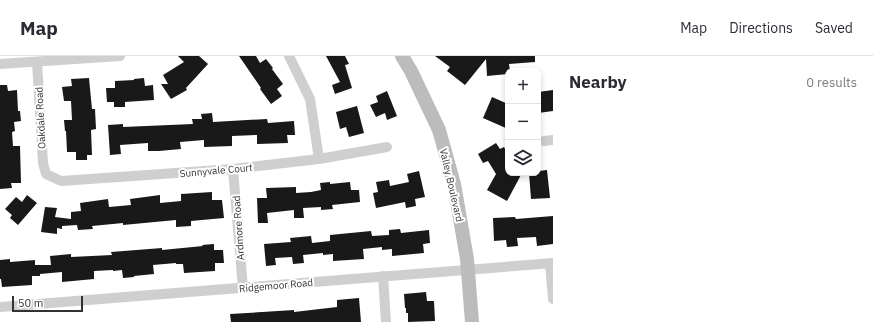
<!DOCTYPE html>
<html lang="en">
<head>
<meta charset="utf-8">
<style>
	:root { --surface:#fff; --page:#f7f7f7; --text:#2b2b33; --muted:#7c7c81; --line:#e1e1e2 }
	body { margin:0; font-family:"IBM Plex Sans",sans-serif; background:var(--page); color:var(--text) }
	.controls { position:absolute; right:12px; top:12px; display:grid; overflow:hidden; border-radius:8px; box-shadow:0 2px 6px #0003 }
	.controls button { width:36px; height:36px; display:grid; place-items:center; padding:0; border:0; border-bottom:1px solid var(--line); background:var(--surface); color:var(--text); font:20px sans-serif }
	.scale { position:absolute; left:12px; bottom:10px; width:71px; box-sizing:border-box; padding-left:4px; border:2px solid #323232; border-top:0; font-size:11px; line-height:14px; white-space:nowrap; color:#323232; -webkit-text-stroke:3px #fff; paint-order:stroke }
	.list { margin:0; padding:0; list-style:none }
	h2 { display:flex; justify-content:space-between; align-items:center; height:52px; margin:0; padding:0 16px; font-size:17px }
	h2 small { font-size:13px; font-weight:400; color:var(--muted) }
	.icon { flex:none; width:22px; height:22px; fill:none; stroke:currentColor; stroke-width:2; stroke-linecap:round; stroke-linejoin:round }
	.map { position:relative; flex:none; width:553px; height:266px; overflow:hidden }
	header { display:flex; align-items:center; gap:24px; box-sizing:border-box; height:56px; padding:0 20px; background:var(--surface); border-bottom:1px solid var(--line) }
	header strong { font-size:19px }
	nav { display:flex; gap:22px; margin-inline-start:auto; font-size:14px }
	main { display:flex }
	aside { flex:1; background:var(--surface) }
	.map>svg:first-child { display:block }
</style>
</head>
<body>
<header>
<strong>Map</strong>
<nav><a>Map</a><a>Directions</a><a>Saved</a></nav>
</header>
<main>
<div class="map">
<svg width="553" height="266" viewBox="0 0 553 266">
	<rect width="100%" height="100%" fill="#fff"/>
	<g fill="#191919">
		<path d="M178 0H199L208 8 186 32 187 34 171 43 161 28H168L163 19 184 6Z"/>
		<path d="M239 0H256L260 7 266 3 273 12 272 13 283 28 277 33 282 40 271 48 260 33 261 32Z"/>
		<path d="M326 0H345L349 8 345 9 352 32 335 38 332 29 340 26Z"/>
		<path d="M435 0H535V6L509 8 510 15H508V18L487 20 486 3 465 29 447 15 450 11Z"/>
		<path d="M89 22 92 53H95L96 73 91 74 92 99H87V104H76V96H67L66 75H65L64 64H72L71 45H64L62 31 72 30 71 23Z"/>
		<path d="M144 22 145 30 153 29 154 44 125 46V51H114V46H107L106 32H115V25L134 24V23Z"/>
		<path d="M0 29H7L8 35 17 34 18 55H20L21 65 14 66 15 75 12 76 13 90H20L21 127H11L12 132 0 133Z"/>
		<path d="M553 34V55L538 57V36Z"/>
		<path d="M387 35 397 60 387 64 385 57 376 61 370 49 378 46 376 40Z"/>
		<path d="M492 41 508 48V73L483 62Z"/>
		<path d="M357 50 364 77 349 81 346 71 340 73 336 56Z"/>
		<path d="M212 57 213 66 267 63 268 67 294 65 295 79H287L288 87 257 88V79L232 80V90L204 91V84L180 86 181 93 159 95H148V87L120 89 121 98 110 99 108 69 123 68V71L193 68 192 63H202L201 58Z"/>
		<path d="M496 87 500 93 504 91 508 98V117H522L507 145 487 134 496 118 488 105 483 107 478 98Z"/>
		<path d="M547 114 550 142 531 143 529 117H538V115Z"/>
		<path d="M419 115 425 141 415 143 416 150 406 152 405 146 376 152 373 137 378 136 376 126 389 124 390 130 409 126 407 118Z"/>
		<path d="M330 126V128L350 126 351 134H359L360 146 332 149 333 153 321 154V151L303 152 304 162H294V154L267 157 268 167H258L257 142H267L266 132 296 131V137L311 136 321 134 320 127Z"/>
		<path d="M212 136V144H222L224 162 191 165V170L176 171V164L123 169V167L92 170 93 173 78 174 77 169 62 170V173L57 172V178L41 176 45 151 57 152 55 161 71 163V156L81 155 80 147 108 143 109 151 131 149 130 143 160 139V147L181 145V138Z"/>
		<path d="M27 139 37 147 18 169 10 162 12 159 5 153 16 141 22 146Z"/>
		<path d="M553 160V188L537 190 536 181 517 182 518 190 507 191 506 184 494 185 493 162 515 161 516 163Z"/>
		<path d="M400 173 401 177 429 174 430 187 423 188 424 197 392 200V193L382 194V191L363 193 364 203 333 205V198L323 199V197L303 199 304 207 293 208 292 201 275 202 276 209 266 210 264 188 291 186 290 182 311 180 312 187 330 185V179L371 175 372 180 389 179V174Z"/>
		<path d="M214 188V194H223L224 207H215V215L184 217 183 208H176V207L153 209 154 218 134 220V221L123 222 122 214 113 215V214L94 215V223L62 226V216L40 218V220H32V229L2 231 1 223H0V204L10 203V206L35 204V209H51L50 200 71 198V201L112 199 111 196 162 192V194L203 190 202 189Z"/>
		<path d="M426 236 427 245H434L435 265 408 266V257H406V252H405L404 238Z"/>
		<path d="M359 242 361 266H231L230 258 294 254V256L337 251V244Z"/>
	</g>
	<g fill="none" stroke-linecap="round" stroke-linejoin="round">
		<g stroke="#cfcfcf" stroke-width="10">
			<path d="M289 0 310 43 319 103"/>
			<path d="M37 6 43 107 46 118 61 125 233 113 319 103 387 91"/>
			<path d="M0 8 120 0"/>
			<path d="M544 85 553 84"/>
			<path d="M233 113 243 232"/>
			<path d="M550 208 553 243"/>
			<path d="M383 220 386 266"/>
			<path d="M0 251 553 207"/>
		</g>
		<path stroke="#bcbcbc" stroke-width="14" d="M402 0 411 15 439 74 454 128 467 203 472 266"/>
	</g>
	<g text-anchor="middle" stroke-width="4" stroke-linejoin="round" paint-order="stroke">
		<g font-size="10" fill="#323232" stroke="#fff">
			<text transform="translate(40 62) rotate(-93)" y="4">Oakdale Road</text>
			<text transform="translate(216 114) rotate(-5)" y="4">Sunnyvale Court</text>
			<text transform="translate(452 129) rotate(77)" y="4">Valley Boulevard</text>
			<text transform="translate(238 172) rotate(-94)" y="4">Ardmore Road</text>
			<text transform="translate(276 229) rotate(-5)" y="4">Ridgemoor Road</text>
		</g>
	</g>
</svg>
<div class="controls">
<button>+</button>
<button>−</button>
<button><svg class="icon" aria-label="layers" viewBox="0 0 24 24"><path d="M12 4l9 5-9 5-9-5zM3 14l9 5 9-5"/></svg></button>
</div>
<div class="scale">50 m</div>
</div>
<aside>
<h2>Nearby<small>0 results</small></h2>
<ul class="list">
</ul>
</aside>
</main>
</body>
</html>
